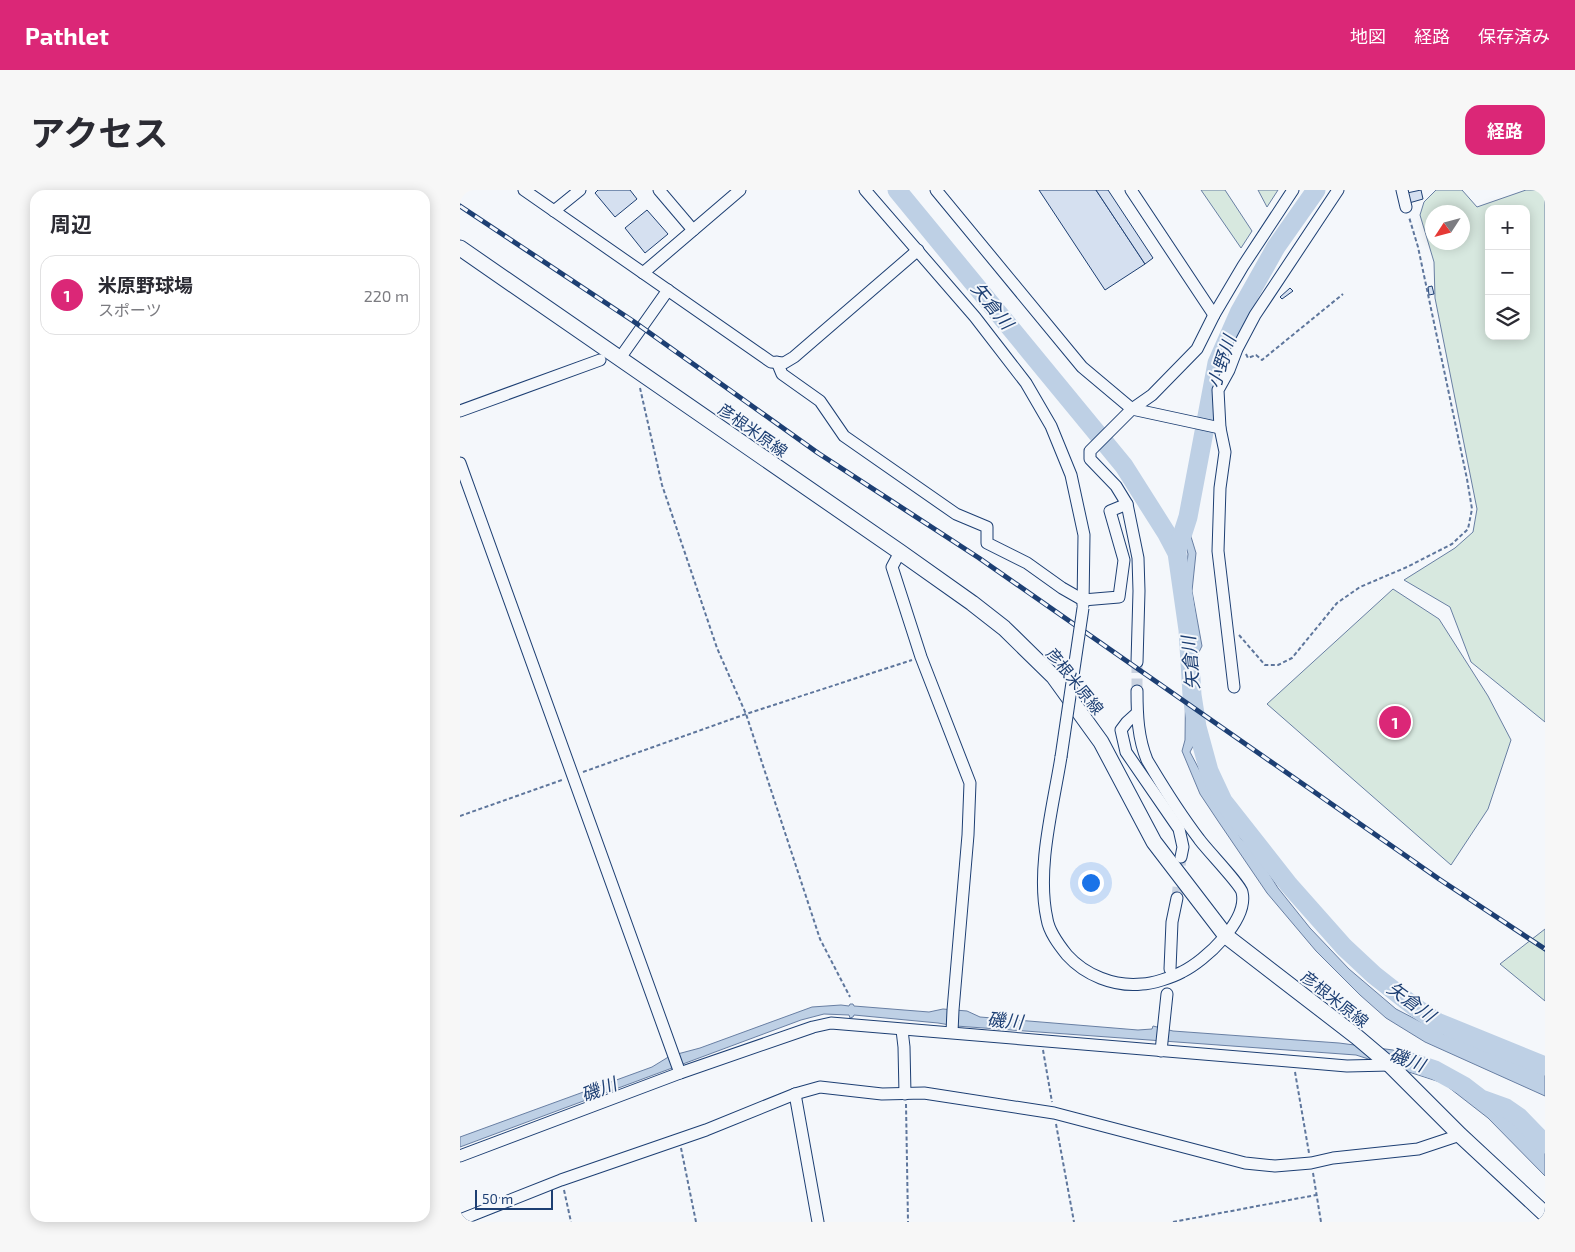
<!DOCTYPE html>
<html lang="ja">
<head>
<meta charset="utf-8">
<style>
	:root { --surface:#fff; --page:#f7f7f7; --text:#2b2b33; --muted:#7c7c81; --line:#e1e1e2; --accent:#db2777 }
	body { margin:0; font-family:"Exo 2","Noto Sans JP",sans-serif; background:var(--page); color:var(--text) }
	.controls { position:absolute; right:15px; top:15px; display:grid; overflow:hidden; border-radius:10px; box-shadow:0 2px 12px #0003 }
	.controls button { width:45px; height:45px; display:grid; place-items:center; padding:0; border:0; border-bottom:1px solid var(--line); background:var(--surface); color:var(--text); font:25px sans-serif }
	.compass { position:absolute; left:965px; top:15px; width:45px; height:45px; border-radius:50%; background:var(--surface); box-shadow:0 2px 12px #0003; rotate:234deg }
	.scale { position:absolute; left:15px; bottom:12px; width:78px; box-sizing:border-box; padding-left:5px; border:2px solid #1d3f73; border-top:0; font-size:14px; line-height:18px; white-space:nowrap; color:#1d3f73; -webkit-text-stroke:4px #f4f7fb; paint-order:stroke }
	.you { position:absolute; left:630px; top:692px; width:18px; height:18px; margin:-12px; border:4px solid #fff; border-radius:50%; background:#1a73e8; box-shadow:0 0 0 8px #1a73e833 }
	.badge { display:grid; place-items:center; width:32px; height:32px; border-radius:50%; background:var(--accent); color:#fff; font-size:16px; font-weight:700 }
	.pin { position:absolute; translate:-50% -50%; border:2px solid #fff; box-shadow:0 1px 5px #0006 }
	.list { margin:0; padding:0; list-style:none }
	h2 { display:flex; justify-content:space-between; align-items:center; height:65px; margin:0; padding:0 20px; font-size:21px }
	h2 small { font-size:16px; font-weight:400; color:var(--muted) }
	.list li { display:grid; grid-template-columns:32px 1fr auto; gap:15px; align-items:center; box-sizing:border-box; height:80px; margin:0 10px 10px; padding:0 10px; border:1px solid var(--line); border-radius:15px }
	.list b { display:block; font-size:19px; white-space:nowrap }
	.list p { margin:0; font-size:16px; white-space:nowrap; color:var(--muted) }
	.list em { font-size:16px; font-style:normal; color:var(--muted) }
	.icon { flex:none; width:28px; height:28px; fill:none; stroke:currentColor; stroke-width:2; stroke-linecap:round; stroke-linejoin:round }
	.map { position:relative; flex:none; width:1085px; height:1032px; overflow:hidden; border-radius:15px }
	header { display:flex; align-items:center; gap:30px; box-sizing:border-box; height:70px; padding:0 25px; background:var(--accent); color:#fff }
	header strong { font-size:24px }
	nav { display:flex; gap:28px; margin-inline-start:auto; font-size:18px }
	.intro { display:flex; align-items:center; justify-content:space-between; box-sizing:border-box; height:120px; padding:0 30px }
	h1 { margin:0; font-size:35px }
	.button { padding:12px 22px; border-radius:15px; background:var(--accent); color:#fff; font-size:18px; font-weight:700 }
	main { display:flex; gap:30px; padding:0 30px }
	aside { flex:1; background:var(--surface); border-radius:15px; box-shadow:0 2px 12px #0003 }
	.map>svg:first-child { display:block }
</style>
</head>
<body>
<header>
<strong>Pathlet</strong>
<nav><a>地図</a><a>経路</a><a>保存済み</a></nav>
</header>
<div class="intro"><h1>アクセス</h1><a class="button">経路</a></div>
<main>
<aside>
<h2>周辺<small></small></h2>
<ul class="list">
<li><span class="badge">1</span><div><b>米原野球場</b><p>スポーツ</p></div><em>220 m</em></li>
</ul>
</aside>
<div class="map">
<svg width="1085" height="1032" viewBox="0 0 1085 1032">
	<rect width="100%" height="100%" fill="#f4f7fb"/>
	<g fill="#d7e8df" stroke="#687fa3" fill-rule="evenodd">
		<path d="M741 0H765L792 41 781 58Z"/>
		<path d="M798 0H818L807 17Z"/>
		<path d="M976 0H1002L1017 17 1066 0H1085V532L1011 472 990 417 944 390 995 358 1013 342 1017 319 975 108 974 72 960 25 964 12ZM1029 19H1066V146H1029ZM1002 22V52H972V22Z"/>
		<path d="M933 399 979 429 1028 506 1051 550 1028 619 991 675 807 514Z"/>
		<path d="M1085 739V811L1040 774Z"/>
	</g>
	<g fill="#bed0e5" stroke="#687fa3">
		<path d="M725 327 736 363 732 401 742 456 737 466 738 482 734 494 737 549 730 562 749 598 782 650 798 666 818 698 850 738 889 779 936 819 984 844 1073 874 1085 880V906L965 852 926 828 900 805 856 761 807 703 758 631 740 604 722 561 725 550 726 464 731 449 724 401 728 364 720 333Z"/>
		<path d="M390 814H393L394 816 469 822 483 819 507 821 520 827 678 840 692 839 693 836 713 841 879 853 933 860 1008 896 1085 950V986L1028 928 983 893 896 865 496 836 478 833 394 825 393 827 390 828 389 825 364 824 341 830 0 957V947L192 877 210 866 240 858 352 817 381 815 389 816Z"/>
	</g>
	<g fill="none" stroke-linecap="round" stroke-linejoin="round">
		<g stroke="#bed0e5" stroke-width="19">
			<path d="M437 0 664 276 707 344 717 363 728 440 732 505 737 537 749 581 763 611 829 695 884 757 914 785 956 818 977 832 1085 876"/>
			<path d="M719 355 728 327 757 173 779 123 816 57 856 0"/>
			<path d="M951 872 975 880 1004 896 1021 909 1046 918 1059 927 1085 954"/>
		</g>
	</g>
	<g fill="#d5e0f0" stroke="#1d3f73">
		<path d="M138 0H170L177 9 155 27 135 3Z"/>
		<path d="M579 0H636L685 74 645 100Z"/>
		<path d="M636 0H648L693 68 685 74Z"/>
		<path d="M961 0 963 9 949 13 947 3Z"/>
		<path d="M187 20 208 44 185 63 165 38Z"/>
		<path d="M972 96 974 104 969 105 968 97Z"/>
		<path d="M830 98 833 101 822 109 820 107Z"/>
	</g>
	<g fill="none" stroke-linecap="round" stroke-linejoin="round">
		<g stroke="#c9d2e0" stroke-width="11" stroke-dasharray="11 5.5" stroke-linecap="butt">
			<path d="M677 472V501"/>
			<path d="M717 708 721 667"/>
		</g>
		<defs>
			<g id="minor">
				<path d="M64 0 311 172 324 173 334 167 458 60"/>
				<path d="M199 0 233 40"/>
				<path d="M405 0 515 127 566 193 591 236 611 285 624 345 623 415"/>
				<path d="M476 0 622 177 672 219 760 238"/>
				<path d="M671 0 754 125"/>
				<path d="M942 0 946 17"/>
				<path d="M94 21 120 0"/>
				<path d="M183 83 280 0"/>
				<path d="M160 168 208 100"/>
				<path d="M317 172 322 184 360 211 384 246 496 324 527 337V353L567 373 602 398 623 410 659 407 664 370 650 321 667 314"/>
				<path d="M0 221 140 170"/>
				<path d="M0 273 220 883"/>
				<path d="M440 362 432 377 461 467 510 593 508 645 493 820 492 842"/>
				<path d="M677 472 679 401 678 368 667 314 656 296 630 269V261L672 219 692 205 737 159 754 125 783 76 833 0"/>
				<path d="M774 497 758 361 760 298 765 262 760 238 758 200 769 180 777 159 795 125 878 0"/>
				<path d="M677 523 667 532 661 540 666 562 719 639 723 657 721 667"/>
				<path d="M601 567C593 617 576 679 587 729 589 742 599 755 607 765 625 785 654 797 682 794 692 794 713 787 722 782 745 771 789 730 782 702 780 694 746 659 739 649 720 624 703 597 687 570 678 548 677 525 677 501"/>
				<path d="M710 779 712 732 717 708"/>
				<path d="M442 840 444 857 445 904"/>
				<path d="M701 861 707 804"/>
				<path d="M335 904 358 1032"/>
				<path d="M0 966 220 883 353 837 371 833 887 876 930 875"/>
				<path d="M0 1030 101 990 246 940 335 904 360 897 422 904 464 903 594 923 785 973 815 976 851 973 873 968 958 959 1000 945"/>
			</g>
			<path id="major" d="M0 58 440 362 512 413 544 438 594 487 641 552 694 652 766 746 897 847 930 875 1000 945 1085 1024"/>
		</defs>
		<use href="#minor" stroke="#1d3f73" stroke-width="13"/>
		<use href="#major" stroke="#1d3f73" stroke-width="17"/>
		<g stroke="#5e769c" stroke-width="2" stroke-dasharray="4 2.5" stroke-linecap="butt">
			<path d="M786 164 788 168 796 165 802 170 883 104"/>
			<path d="M180 198 202 295 257 458 286 524 360 749 390 807"/>
			<path d="M779 445 805 475H818L832 468 877 413 900 397 947 377 992 354 1008 339 1012 319 1007 289 958 57 949 27"/>
			<path d="M123 582 286 524 452 470"/>
			<path d="M0 626 102 590"/>
			<path d="M583 860 592 912"/>
			<path d="M835 882 849 963"/>
			<path d="M446 914 448 1032"/>
			<path d="M596 934 614 1032"/>
			<path d="M221 958 236 1032"/>
			<path d="M853 983 861 1032"/>
			<path d="M104 1000 111 1032"/>
			<path d="M713 1032 856 1005"/>
		</g>
		<use href="#minor" stroke="#f4f7fb" stroke-width="11"/>
		<use href="#major" stroke="#f4f7fb" stroke-width="15"/>
		<defs>
			<path id="rail" d="M0 16 173 131 358 263 519 368 979 689 1085 759"/>
		</defs>
		<use href="#rail" stroke="#1d3f73" stroke-width="5"/>
		<use href="#rail" stroke="#f4f7fb" stroke-width="3" stroke-dasharray="9" stroke-linecap="butt"/>
		<defs>
			<path id="minor-bridge" d="M601 567 623 418"/>
		</defs>
		<use href="#minor-bridge" stroke="#1d3f73" stroke-width="13" stroke-linecap="butt"/>
		<use href="#minor-bridge" stroke="#f4f7fb" stroke-width="11"/>
	</g>
	<g text-anchor="middle" stroke-width="4" stroke-linejoin="round" paint-order="stroke">
		<g font-size="16" fill="#1d3f73" stroke="#f4f7fb">
			<text transform="translate(293 240) rotate(35)" y="6">彦根米原線</text>
			<text transform="translate(615 491) rotate(51)" y="6">彦根米原線</text>
			<text transform="translate(875 809) rotate(38)" y="6">彦根米原線</text>
		</g>
		<g font-size="18" font-style="italic" fill="#1d3f73" stroke="#f4f7fb">
			<text transform="translate(532 116) rotate(51)" y="6">矢倉川</text>
			<text transform="translate(762 172) rotate(-72)" y="6">小野川</text>
			<text transform="translate(731 473) rotate(-95)" y="6">矢倉川</text>
			<text transform="translate(951 812) rotate(36)" y="6">矢倉川</text>
			<text transform="translate(545 831) rotate(5)" y="6">磯川</text>
			<text transform="translate(947 870) rotate(20)" y="6">磯川</text>
			<text transform="translate(139 900) rotate(-21)" y="6">磯川</text>
		</g>
	</g>
</svg>
<div class="controls">
<button>+</button>
<button>−</button>
<button><svg class="icon" aria-label="layers" viewBox="0 0 24 24"><path d="M12 4l9 5-9 5-9-5zM3 14l9 5 9-5"/></svg></button>
</div>
<svg class="compass" viewBox="-18 -18 36 36"><path d="M0-13l5 13h-10z" fill="#e53935"/><path d="M0 13l5-13h-10z" fill="#7c7c81"/></svg>
<div class="scale">50 m</div>
<div class="you"></div>
<div class="pin badge" style="left:935px;top:532px">1</div>
</div>
</main>
</body>
</html>
